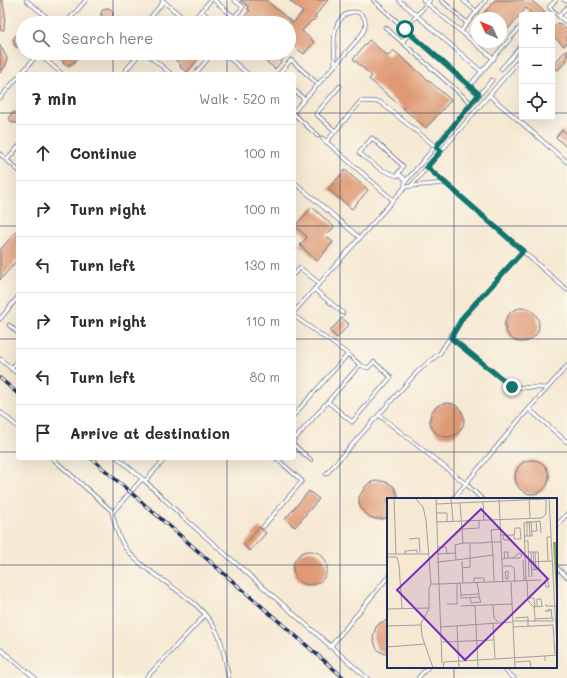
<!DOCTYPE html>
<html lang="en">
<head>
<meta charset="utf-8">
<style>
	:root { --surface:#fff; --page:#f7f7f7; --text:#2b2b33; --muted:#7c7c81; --line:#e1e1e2 }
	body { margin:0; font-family:Mali,sans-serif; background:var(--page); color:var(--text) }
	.controls { position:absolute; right:12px; top:12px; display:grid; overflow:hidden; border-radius:4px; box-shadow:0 4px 16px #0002 }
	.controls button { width:36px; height:36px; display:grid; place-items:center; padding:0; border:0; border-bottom:1px solid var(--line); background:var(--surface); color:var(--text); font:20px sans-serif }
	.compass { position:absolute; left:471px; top:12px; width:36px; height:36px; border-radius:50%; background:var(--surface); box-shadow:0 4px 16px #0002; rotate:314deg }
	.stop { position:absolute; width:12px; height:12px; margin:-9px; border:3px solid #0f766e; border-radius:50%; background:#fff }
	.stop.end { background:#0f766e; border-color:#fff; box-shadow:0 1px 4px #0008 }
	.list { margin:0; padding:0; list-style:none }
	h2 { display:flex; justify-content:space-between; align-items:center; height:52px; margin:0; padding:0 16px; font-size:17px }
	h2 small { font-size:13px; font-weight:400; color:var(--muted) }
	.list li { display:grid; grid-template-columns:26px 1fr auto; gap:12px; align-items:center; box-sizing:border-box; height:56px; padding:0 16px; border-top:1px solid var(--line) }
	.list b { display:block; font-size:15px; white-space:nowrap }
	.list em { font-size:13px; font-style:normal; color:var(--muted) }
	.icon { flex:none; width:22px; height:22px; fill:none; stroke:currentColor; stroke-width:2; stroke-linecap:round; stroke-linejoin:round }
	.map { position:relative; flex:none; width:567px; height:678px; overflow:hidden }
	.search { position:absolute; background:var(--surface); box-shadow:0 4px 16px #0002; left:16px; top:16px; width:280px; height:44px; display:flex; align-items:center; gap:10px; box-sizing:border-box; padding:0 14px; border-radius:22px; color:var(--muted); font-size:15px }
	.panel { position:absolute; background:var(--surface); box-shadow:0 4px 16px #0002; left:16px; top:72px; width:280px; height:388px; border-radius:4px }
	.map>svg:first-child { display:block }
</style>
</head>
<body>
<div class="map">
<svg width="567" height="678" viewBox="0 0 567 678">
	<rect width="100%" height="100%" fill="#fbf7ec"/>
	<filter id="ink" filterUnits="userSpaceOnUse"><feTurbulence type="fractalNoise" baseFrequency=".025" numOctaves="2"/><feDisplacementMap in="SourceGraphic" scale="8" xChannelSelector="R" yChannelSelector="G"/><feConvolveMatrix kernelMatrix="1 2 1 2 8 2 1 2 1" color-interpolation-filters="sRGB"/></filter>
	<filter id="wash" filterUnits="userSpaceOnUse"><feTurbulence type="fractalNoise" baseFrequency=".012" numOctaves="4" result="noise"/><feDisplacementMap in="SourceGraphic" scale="16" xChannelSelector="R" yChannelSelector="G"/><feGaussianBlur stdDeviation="0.9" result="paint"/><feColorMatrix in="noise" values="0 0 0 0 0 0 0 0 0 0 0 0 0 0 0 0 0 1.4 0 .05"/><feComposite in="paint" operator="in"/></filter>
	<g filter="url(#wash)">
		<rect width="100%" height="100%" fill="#f6e9d3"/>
		<g id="blocks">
			<g fill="#df9a75">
				<path d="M0 0H2L5 12 4 30H0Z"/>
				<path d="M240 0H266L293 23 303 12 289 0H328L315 16 316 17 313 21 312 20 302 31 314 42 304 54 294 46 289 52V23H269L265 20 263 23H239L250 10 247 9 249 7Z"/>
				<path d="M495 0H531L545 12 542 15H533L526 8 501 37V18H480Z"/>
				<circle cx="107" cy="14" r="6"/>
				<path d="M558 23 567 30V43L564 46 552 35V30Z"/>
				<path d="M23 33V48H20L15 46 13 39 17 34Z"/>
				<path d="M369 40 388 56 393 50 451 100 426 128 369 79 372 76 353 59Z"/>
				<path d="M0 45 7 58 6 65 0 73Z"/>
				<path d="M567 49V60L558 70 553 65Z"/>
				<path d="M62 53H76V61L69 65 64 64 61 58Z"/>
				<path d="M179 53 185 58 189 53H204L187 72 180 67 181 65 174 59Z"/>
				<path d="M263 53H288L275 69 260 56Z"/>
				<path d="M16 112 18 113V123H15L11 122 9 117 12 113Z"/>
				<path d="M562 130 567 134V148L556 137Z"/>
				<path d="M345 170 368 190 352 209 328 189Z"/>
				<path d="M312 207 334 227 326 236 333 242 317 261 300 245 307 237 295 226Z"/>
				<path d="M18 229V259L0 280V250Z"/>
				<circle cx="522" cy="325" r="17"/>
				<path d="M342 318 349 324 337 338 330 331Z"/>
				<circle cx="447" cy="420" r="17"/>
				<circle cx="532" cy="477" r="17"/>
				<path d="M376 481H382L389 483 394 487 397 493 398 499H388V517L383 519H376L370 517 361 509 359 503V497L365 487 369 483Z"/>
				<path d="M309 491 319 499 295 527 285 519Z"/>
				<path d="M259 527 266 533 250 551 244 545Z"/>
				<circle cx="310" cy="568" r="17"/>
				<path d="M388 620V655L379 651 376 647 373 637 376 627 380 623Z"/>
			</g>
		</g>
	</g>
	<g filter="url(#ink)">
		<use href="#blocks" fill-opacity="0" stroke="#687087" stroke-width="1"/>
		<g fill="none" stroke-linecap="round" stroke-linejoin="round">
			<defs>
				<g id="service">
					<path d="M26 0 54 23"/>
					<path d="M162 0 189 23"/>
					<path d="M214 0 234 17"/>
					<path d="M373 0 479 95"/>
					<path d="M399 0 482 72"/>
					<path d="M423 0 494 59"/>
					<path d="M441 0 467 23"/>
					<path d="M463 0 477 12"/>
					<path d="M556 0 549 7 559 16 567 7"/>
					<path d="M564 0 567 1"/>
					<path d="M201 11 215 23"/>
					<path d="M559 16 567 23"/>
					<path d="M66 23 86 0"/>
					<path d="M146 23 164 1"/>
					<path d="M190 23 211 0"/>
					<path d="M229 23 243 7 234 0"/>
					<path d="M385 27 472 104"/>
					<path d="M405 29 430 0"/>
					<path d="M461 31 486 0"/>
					<path d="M402 42 410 33"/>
					<path d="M146 53 171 74"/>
					<path d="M223 53 248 74"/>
					<path d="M39 54 62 74"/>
					<path d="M501 69 522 45"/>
					<path d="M126 70 140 53"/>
					<path d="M21 74 39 53"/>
					<path d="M195 74 213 53"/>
					<path d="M279 74 291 60 318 84"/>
					<path d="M470 85 522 25"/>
					<path d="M294 90 304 99"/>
					<path d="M489 95 567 162"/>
					<path d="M0 98 18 77"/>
					<path d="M294 111C312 91 329 72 347 52 352 45 361 38 364 30 372 10 344 3 336 28 332 40 335 53 335 65"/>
					<path d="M294 114 318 136"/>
					<path d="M335 131 316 114 340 86"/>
					<path d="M322 138 393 200"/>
					<path d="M372 138 403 166 397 176 380 169 359 153Z"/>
					<path d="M326 142 361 101 380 102 441 151"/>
					<path d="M0 154 18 170"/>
					<path d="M7 160 18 147"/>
					<path d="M427 167 567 290"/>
					<path d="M398 173 406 180"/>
					<path d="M294 182 360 238"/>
					<path d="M411 186 446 183"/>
					<path d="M405 187 411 186 522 57"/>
					<path d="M294 274 300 268 319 283"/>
					<path d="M314 289 343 313"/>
					<path d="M294 312 405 187V182L492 80"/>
					<path d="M294 316 348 354 294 415"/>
					<path d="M0 319 18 297"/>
					<path d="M9 325 18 333"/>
					<path d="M451 338 512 387 547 388"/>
					<path d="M0 359 18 374"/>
					<path d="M11 369 18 361"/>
					<path d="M328 402 352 422 391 377 374 362 368 368 360 365"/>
					<path d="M529 409 567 442"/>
					<path d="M0 412 18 427"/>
					<path d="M379 415 466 484 482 499"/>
					<path d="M294 440 360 365 348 354"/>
					<path d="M294 445 311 460"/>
					<path d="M52 458 113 512"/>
					<path d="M118 458 145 481 166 458"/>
					<path d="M326 474 417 372 440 353 463 317 523 251"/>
					<path d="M142 479 112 513C116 526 118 539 127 550 153 581 200 595 218 634 224 647 225 664 229 678"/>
					<path d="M145 481 183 517 367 678"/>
					<path d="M453 499 519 420 567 366"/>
					<path d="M556 526 567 514"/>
					<path d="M263 527 302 481 276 458"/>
					<path d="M556 567 567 577"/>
					<path d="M330 647 388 577"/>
					<path d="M0 649 35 678"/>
					<path d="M501 667 514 678"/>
					<path d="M146 678 205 615"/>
					<path d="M418 678 428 667"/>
				</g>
			</defs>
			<use href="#service" stroke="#687087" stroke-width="4.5"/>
			<use href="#service" stroke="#fff" stroke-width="3"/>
			<defs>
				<g id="rail">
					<path d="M0 378 18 394"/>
					<path d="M91 458 344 678"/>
				</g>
			</defs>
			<use href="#rail" stroke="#1b2f5e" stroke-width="3.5"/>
			<use href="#rail" stroke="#fbf7ec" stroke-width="2" stroke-dasharray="6" stroke-linecap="butt"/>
		</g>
	</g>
	<g fill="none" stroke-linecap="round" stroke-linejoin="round" filter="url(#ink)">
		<path stroke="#0f766e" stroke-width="5" d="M405 29 479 94 436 147 441 151 427 167 523 251 463 317 451 338 512 387"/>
	</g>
	<path fill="none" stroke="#1b2f5e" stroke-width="1" stroke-opacity="0.55" d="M113 0V23M227 0V23M340 0V678M454 0V499M113 53V74M227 53V74M0 113H18M294 113H522M552 113H567M0 226H18M294 226H567M0 339H18M294 339H567M0 452H18M294 452H567M113 458V678M227 458V678M0 565H388M556 565H567M454 667V678"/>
	<g transform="translate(387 498)">
		<rect width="170" height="170" fill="#f6e9d3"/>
		<path d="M166 44H170V113Z" fill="#8caa5d"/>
		<path fill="none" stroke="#9e9fa4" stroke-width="1" d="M7 0 9 56M28 0 36 9 39 22 44 86M49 0 52 86 154 82M64 0 66 23M112 0 113 21M142 0 143 20M162 0 170 151M96 4 97 22M73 5 76 45M49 6 159 1M49 15H60V24M113 22 115 67M140 23V38M142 23 143 38M49 24 155 20 159 16V0M75 31 92 30V22M113 31 104 32 105 44 106 57 69 62 68 47 76 45H93L105 44H114M145 33H150L149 23M113 37H127V41H134L133 30H128L127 37M116 37 117 42H122V37M137 38H145L144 23M22 41 32 40 33 55M138 43H141L142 79M50 49H59L60 56M141 54H151L152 71 145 72M144 54 145 79M146 54 147 71M148 54 149 71M0 56H41M18 56V53L30 52V55M50 56 68 55M106 57 107 84M0 59H10L12 67 15 110M115 61 121 60H133L135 57 132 55 126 60M118 61 117 54H121V60M136 62 137 82M75 63 76 85M161 63 160 39H164M50 64 69 62M141 64 165 63M115 68H124L127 70 128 84M115 68 116 84M75 70 83 69V45M121 73V81H119L118 74ZM139 82 137 25 153 23 154 35M158 82 159 89H162L160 80M140 83 141 103 147 109M124 84 128 170M73 85 74 97 92 96 90 85M87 85V80H97V84M52 86 55 165M74 97V100L92 99V96M83 99 84 105 94 104 92 99M141 100H147L148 109M60 106H70V85M159 106V108H170M88 107 91 170M106 107 107 120 111 124M74 108 125 106M150 108V101H154L155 108M0 111 42 110M164 113H158L164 111 165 120M128 120 141 119V128M148 121 147 109 156 108M126 123H166M148 124V121L166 120V123M106 125 108 161M0 128 34 127M70 128 72 170M53 129 126 124M126 129 166 127 168 156M55 144 107 142M0 149 38 146M158 163V158L170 157M128 164 143 163 144 170M46 170 35 138 34 125 42 111V90L44 86H52M56 170 57 164 158 158"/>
		<path fill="#7b2cbf" fill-opacity="0.15" stroke="#7b2cbf" stroke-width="2" d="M94 11 161 81 78 162 10 92Z"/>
		<rect width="170" height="170" fill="none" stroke="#1b2f5e" stroke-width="2"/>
	</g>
</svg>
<div class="controls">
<button>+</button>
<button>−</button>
<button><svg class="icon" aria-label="locate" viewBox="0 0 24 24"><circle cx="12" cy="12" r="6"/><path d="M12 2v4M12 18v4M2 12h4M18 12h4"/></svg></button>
</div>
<svg class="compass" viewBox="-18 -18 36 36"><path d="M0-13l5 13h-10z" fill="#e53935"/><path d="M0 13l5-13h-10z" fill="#7c7c81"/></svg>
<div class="stop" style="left:405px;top:29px"></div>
<div class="stop end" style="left:512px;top:387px"></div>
<div class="search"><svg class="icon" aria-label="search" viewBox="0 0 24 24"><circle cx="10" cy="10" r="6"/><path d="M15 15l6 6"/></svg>Search here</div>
<section class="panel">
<h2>7 min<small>Walk · 520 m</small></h2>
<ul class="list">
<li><svg class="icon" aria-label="ahead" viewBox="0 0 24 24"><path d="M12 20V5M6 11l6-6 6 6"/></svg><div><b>Continue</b></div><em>100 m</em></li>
<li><svg class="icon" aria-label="right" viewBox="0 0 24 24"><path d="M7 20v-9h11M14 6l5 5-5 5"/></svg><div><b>Turn right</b></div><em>100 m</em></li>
<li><svg class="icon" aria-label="left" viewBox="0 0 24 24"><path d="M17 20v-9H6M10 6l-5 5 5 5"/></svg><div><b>Turn left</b></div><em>130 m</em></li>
<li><svg class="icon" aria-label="right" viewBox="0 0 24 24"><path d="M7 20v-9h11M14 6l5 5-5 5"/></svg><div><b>Turn right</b></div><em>110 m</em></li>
<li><svg class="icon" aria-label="left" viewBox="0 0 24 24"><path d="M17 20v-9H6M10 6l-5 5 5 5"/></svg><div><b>Turn left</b></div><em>80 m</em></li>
<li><svg class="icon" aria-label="arrive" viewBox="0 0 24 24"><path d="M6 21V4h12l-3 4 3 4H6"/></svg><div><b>Arrive at destination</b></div></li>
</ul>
</section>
</div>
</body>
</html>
